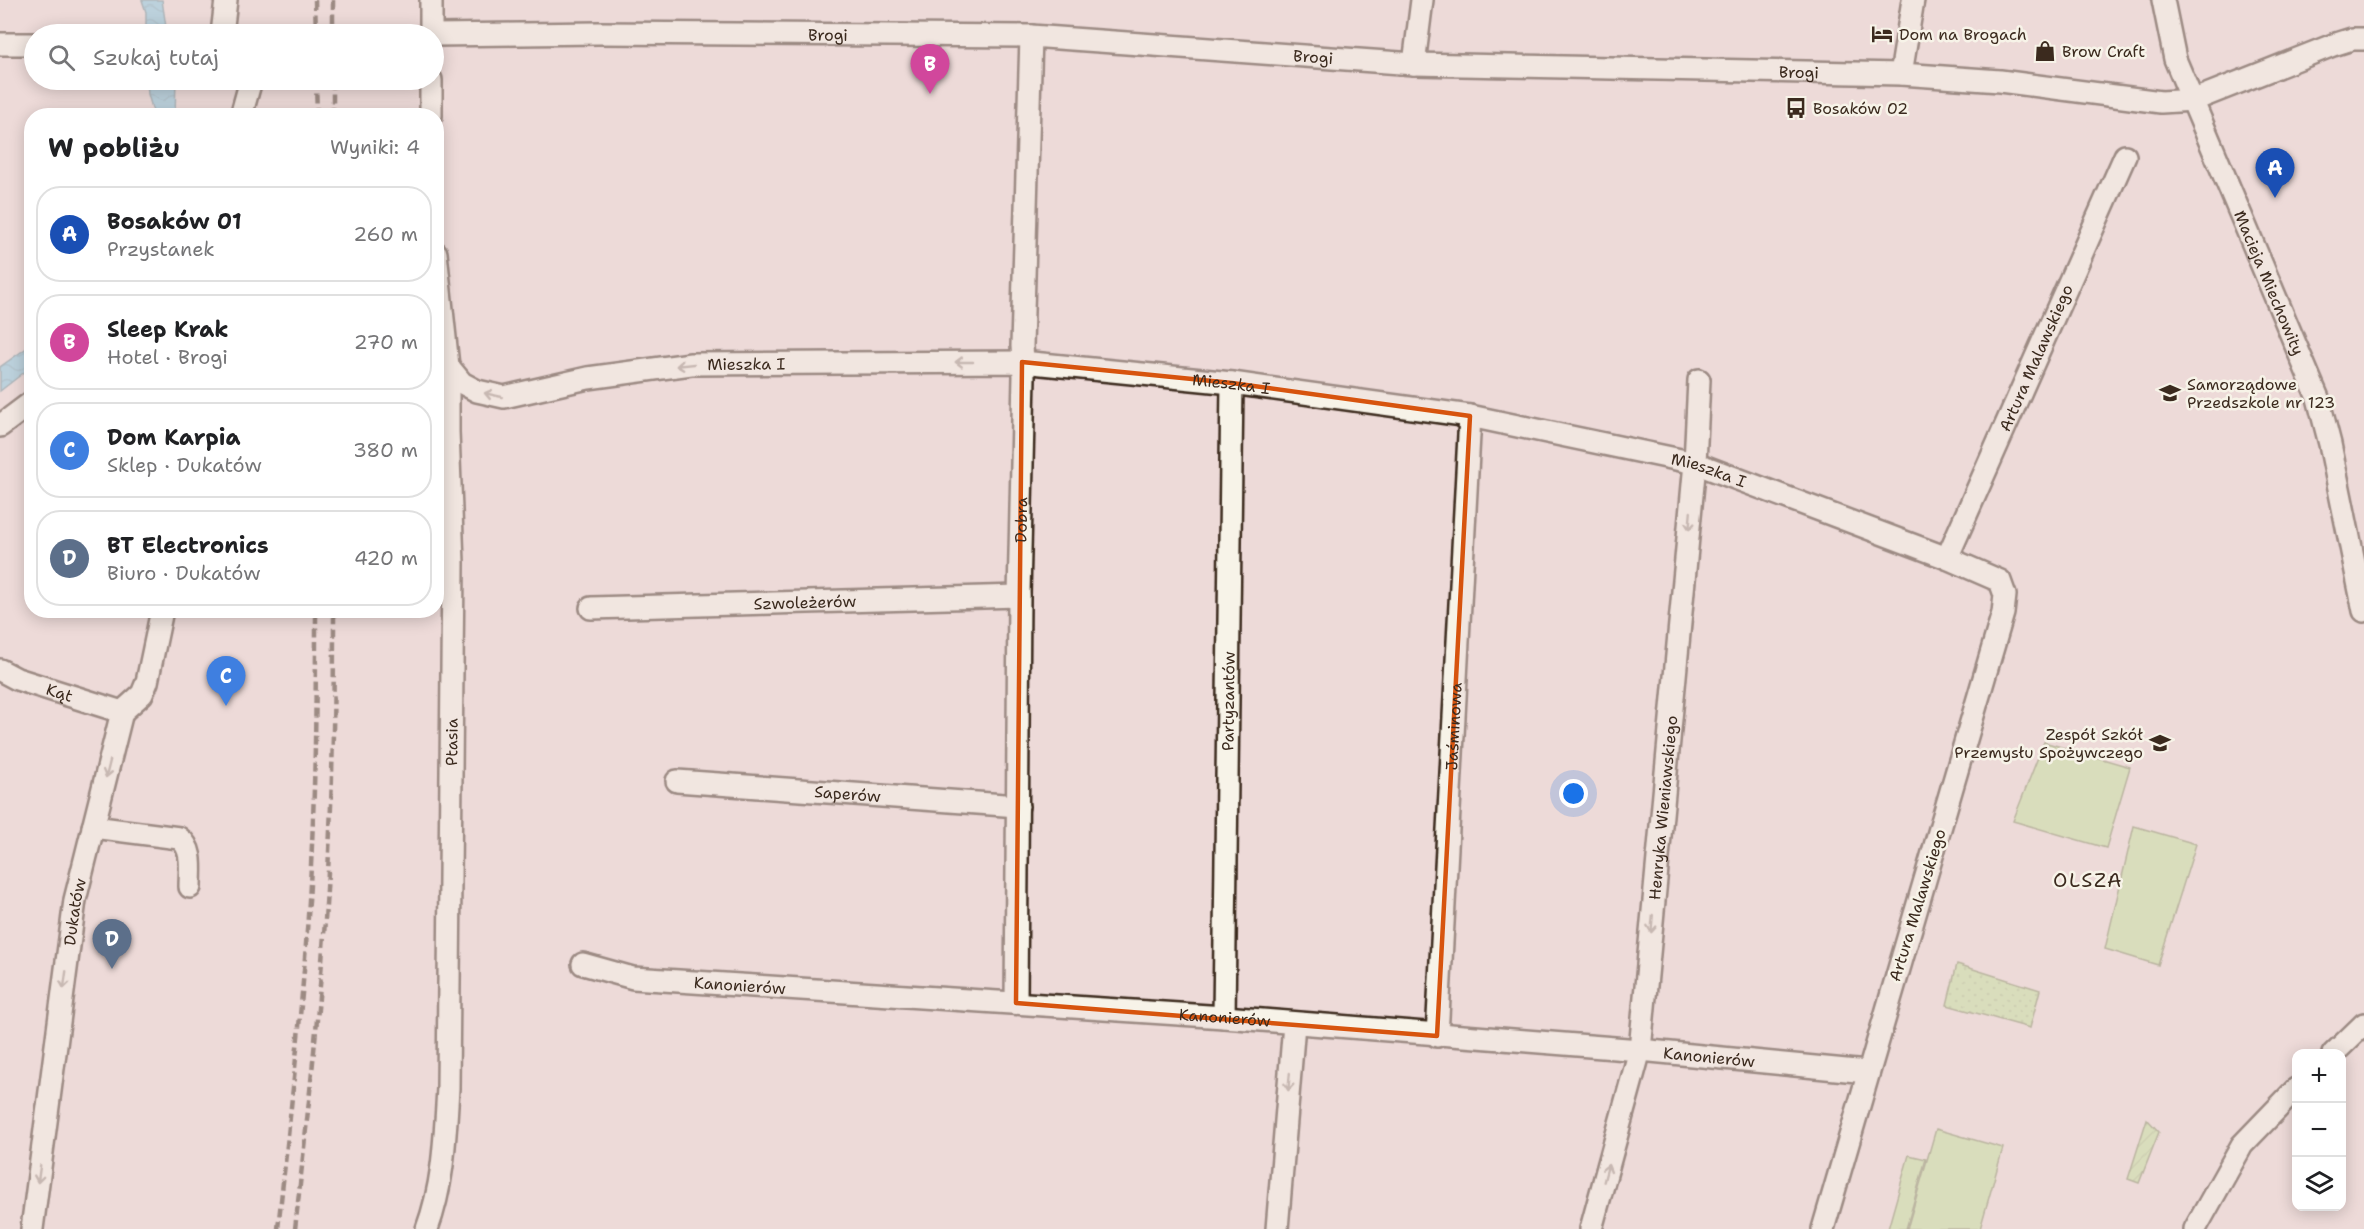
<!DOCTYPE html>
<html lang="pl">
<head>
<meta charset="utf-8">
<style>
	:root { --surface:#fff; --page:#f2f2f2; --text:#202124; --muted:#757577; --line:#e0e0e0; --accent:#2563eb }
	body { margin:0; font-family:"Shantell Sans",sans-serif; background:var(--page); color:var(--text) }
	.controls { position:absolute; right:18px; bottom:18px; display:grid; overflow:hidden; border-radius:12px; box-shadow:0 3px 15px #0003 }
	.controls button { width:54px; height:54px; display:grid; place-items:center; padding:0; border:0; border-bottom:2px solid var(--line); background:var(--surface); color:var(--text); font:30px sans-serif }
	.you { position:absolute; left:1574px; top:794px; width:21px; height:21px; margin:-15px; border:4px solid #fff; border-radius:50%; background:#1a73e8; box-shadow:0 0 0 9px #1a73e833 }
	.badge { display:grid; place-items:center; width:39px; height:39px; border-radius:50%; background:var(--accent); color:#fff; font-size:20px; font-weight:700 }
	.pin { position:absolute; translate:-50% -50px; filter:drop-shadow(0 2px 3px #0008) }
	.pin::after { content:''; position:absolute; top:32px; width:21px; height:18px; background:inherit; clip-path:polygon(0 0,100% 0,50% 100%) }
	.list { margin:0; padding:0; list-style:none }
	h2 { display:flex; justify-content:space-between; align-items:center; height:78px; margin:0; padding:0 24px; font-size:26px }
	h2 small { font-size:20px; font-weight:400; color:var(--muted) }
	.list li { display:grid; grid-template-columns:39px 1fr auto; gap:18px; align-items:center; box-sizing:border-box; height:96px; margin:0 12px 12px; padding:0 12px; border:2px solid var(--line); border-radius:24px }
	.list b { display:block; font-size:22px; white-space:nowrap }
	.list p { margin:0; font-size:20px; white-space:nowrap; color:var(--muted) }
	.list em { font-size:20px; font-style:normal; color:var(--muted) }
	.icon { flex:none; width:33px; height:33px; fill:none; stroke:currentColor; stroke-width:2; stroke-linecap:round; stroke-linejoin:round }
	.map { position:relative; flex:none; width:2364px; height:1229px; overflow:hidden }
	.search { position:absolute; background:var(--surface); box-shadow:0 3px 15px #0003; left:24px; top:24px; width:420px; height:66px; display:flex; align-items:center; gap:15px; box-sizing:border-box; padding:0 21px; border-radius:33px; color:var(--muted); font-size:22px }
	.panel { position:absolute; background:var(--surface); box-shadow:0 3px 15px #0003; left:24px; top:108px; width:420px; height:510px; border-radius:24px }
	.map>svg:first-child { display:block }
</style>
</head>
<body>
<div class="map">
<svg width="2364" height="1229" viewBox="0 0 2364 1229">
	<defs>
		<pattern id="grass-dots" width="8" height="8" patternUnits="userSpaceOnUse" patternTransform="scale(1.5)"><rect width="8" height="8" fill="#c2e19a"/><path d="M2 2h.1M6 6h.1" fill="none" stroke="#a8c184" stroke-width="1.8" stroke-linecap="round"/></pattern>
		<pattern id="garden-furrows" width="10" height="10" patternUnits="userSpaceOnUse" patternTransform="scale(1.5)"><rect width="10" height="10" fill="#c2e19a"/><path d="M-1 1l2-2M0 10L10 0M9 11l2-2" fill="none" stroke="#a8c184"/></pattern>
		<pattern id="water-waves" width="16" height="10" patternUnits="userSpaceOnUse" patternTransform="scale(1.5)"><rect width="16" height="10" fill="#80c6e1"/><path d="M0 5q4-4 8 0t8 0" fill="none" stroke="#70aac1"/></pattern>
	</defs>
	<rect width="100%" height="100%" fill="#eddad8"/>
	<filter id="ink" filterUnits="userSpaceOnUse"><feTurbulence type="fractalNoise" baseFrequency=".0167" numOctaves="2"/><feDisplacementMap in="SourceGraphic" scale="12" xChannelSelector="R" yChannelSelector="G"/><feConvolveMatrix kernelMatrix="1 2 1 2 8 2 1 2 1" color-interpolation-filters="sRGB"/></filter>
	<g filter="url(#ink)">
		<path fill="url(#grass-dots)" stroke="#7e865c" stroke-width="1.5" d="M1957 964 2040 990 2030 1028 1947 1005Z"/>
		<path fill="url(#garden-furrows)" stroke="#7e865c" stroke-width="1.5" d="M2147 1119 2159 1132 2139 1183 2128 1179Z"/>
		<g fill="#c2e19a" stroke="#7e865c" stroke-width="1.5">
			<path d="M2044 742 2130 767 2106 848 2013 821Z"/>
			<path d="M2134 826 2196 844 2158 965 2105 949Z"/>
			<path d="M1936 1129 2003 1148 1980 1229H1907Z"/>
			<path d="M1909 1155 1926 1159 1906 1229H1888Z"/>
		</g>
		<g fill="url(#water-waves)" stroke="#648893" stroke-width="1.5">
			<path d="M142 0H162L167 34H146V12Z"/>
			<path d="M147 80H176L175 115H154L148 94Z"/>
			<path d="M31 345V367L0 391V367Z"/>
		</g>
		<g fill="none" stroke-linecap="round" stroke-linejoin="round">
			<defs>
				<g id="street">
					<path id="s1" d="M2163 0 2175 59 2318 398 2330 444 2364 611"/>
					<path d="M222 34 226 0"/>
					<path d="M431 34V0"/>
					<path id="s2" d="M434 35 599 33 1031 36 1414 64 1901 74 2000 81 2161 102 2194 100 2333 45 2352 39H2364"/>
					<path d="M0 44H34"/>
					<path d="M1414 64 1422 0"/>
					<path d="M1901 74 1913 0"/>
					<path d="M431 80V116"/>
					<path d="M241 116 251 80"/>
					<path id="s3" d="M448 366 462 383 477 391 504 397 588 378 691 364 1022 362 1232 383 1470 416 1695 463 1947 558 2000 581 2005 595 2003 613 1823 1229"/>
					<path d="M0 426 32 402"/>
					<path id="s4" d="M1947 558 2125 156"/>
					<path id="s5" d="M591 608 1019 596"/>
					<path id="s6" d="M0 670 17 679 122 712"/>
					<path id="s7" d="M677 781 1018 806"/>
					<path d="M93 827 179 838C194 848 190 870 190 887"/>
					<path id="s8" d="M583 964 633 978 1224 1017 1640 1050 1867 1072"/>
					<path id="s9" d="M1016 1003 1019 596 1024 376 1022 346 1031 36"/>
					<path id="s10" d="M1224 1017 1232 383"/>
					<path id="s11" d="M1437 1036 1470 416"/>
					<path d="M2333 1054 2364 1024"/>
					<path id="s12" d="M32 1229 75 900 122 712 142 694 147 682 162 610"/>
					<path id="s13" d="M427 1229C444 1183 445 1136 448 1088L453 563 448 432V366L436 253"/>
					<path d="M1277 1229 1294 1024"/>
					<path id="s14" d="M1591 1229 1640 1050 1695 463 1699 380"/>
					<path d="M2195 1229 2242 1145 2296 1089"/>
				</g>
			</defs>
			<use href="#street" stroke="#3b2a1e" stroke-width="26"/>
			<use href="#street" stroke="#f7f3e8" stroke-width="21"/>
			<g stroke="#3b2a1e" stroke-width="4.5" stroke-dasharray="9 4.5" stroke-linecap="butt">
				<path d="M315 0 316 34"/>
				<path d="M333 0V34"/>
				<path d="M316 80 317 116"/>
				<path d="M333 116V80"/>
				<path d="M278 1229C289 1125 301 1021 308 916 315 814 316 712 316 610"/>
				<path d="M295 1229C309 1104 323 978 329 852 333 772 334 691 334 610"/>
			</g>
		</g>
		<defs><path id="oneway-shaft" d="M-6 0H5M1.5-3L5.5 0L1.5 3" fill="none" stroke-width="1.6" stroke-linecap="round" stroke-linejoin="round" transform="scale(1.5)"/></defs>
		<g stroke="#998e83">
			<use href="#oneway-shaft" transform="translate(964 362) rotate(180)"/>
			<use href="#oneway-shaft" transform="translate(685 365) rotate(174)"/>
			<use href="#oneway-shaft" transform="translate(493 395) rotate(-167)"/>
			<use href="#oneway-shaft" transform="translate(1690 521) rotate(95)"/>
			<use href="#oneway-shaft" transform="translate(108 769) rotate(104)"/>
			<use href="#oneway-shaft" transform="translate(1652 924) rotate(95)"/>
			<use href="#oneway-shaft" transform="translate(65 980) rotate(98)"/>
			<use href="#oneway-shaft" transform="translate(1289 1082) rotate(95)"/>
			<use href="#oneway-shaft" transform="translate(1606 1173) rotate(-75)"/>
			<use href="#oneway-shaft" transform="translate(39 1174) rotate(98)"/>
		</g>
	</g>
	<path d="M0 0H2364V1229H0ZM1022 362 1232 383 1470 416 1437 1036 1016 1003Z" fill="#eddad8" fill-opacity=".55" fill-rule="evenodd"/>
	<path fill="none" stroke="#d7540e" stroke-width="4.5" stroke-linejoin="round" d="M1022 362 1232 383 1470 416 1437 1036 1016 1003Z"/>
	<defs>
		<symbol id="hotel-bare" viewBox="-9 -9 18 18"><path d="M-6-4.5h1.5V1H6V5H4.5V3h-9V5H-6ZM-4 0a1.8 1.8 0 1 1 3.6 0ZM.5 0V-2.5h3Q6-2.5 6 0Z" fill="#3b2a1e" stroke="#f7f3e8" stroke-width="2.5" paint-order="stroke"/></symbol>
		<symbol id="shop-bare" viewBox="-9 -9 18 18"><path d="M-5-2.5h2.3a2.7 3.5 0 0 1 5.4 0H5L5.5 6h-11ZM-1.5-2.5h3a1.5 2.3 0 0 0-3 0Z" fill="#3b2a1e" stroke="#f7f3e8" stroke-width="2.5" paint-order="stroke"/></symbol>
		<symbol id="bus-bare" viewBox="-9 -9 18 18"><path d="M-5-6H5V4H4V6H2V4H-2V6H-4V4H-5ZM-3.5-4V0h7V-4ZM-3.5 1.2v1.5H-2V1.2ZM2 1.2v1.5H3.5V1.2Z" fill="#3b2a1e" stroke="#f7f3e8" stroke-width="2.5" paint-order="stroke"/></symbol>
		<symbol id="school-bare" viewBox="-9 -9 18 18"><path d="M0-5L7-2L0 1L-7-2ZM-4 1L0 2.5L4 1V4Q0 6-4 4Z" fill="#3b2a1e" stroke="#f7f3e8" stroke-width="2.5" paint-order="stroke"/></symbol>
	</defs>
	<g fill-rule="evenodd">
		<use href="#hotel-bare" x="1867" y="19" width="30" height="30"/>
		<use href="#shop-bare" x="2030" y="36" width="30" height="30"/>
		<use href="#bus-bare" x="1781" y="93" width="30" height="30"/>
		<use href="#school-bare" x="2155" y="378" width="30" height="30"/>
		<use href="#school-bare" x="2145" y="728" width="30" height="30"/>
	</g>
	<g text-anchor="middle" stroke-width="5" stroke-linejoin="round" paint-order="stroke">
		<g font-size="16" fill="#3b2a1e" stroke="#f7f3e8">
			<text dy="6" stroke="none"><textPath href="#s2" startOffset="394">Brogi</textPath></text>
			<text dy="6" stroke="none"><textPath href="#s2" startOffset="880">Brogi</textPath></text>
			<text dy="6" stroke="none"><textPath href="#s2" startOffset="1366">Brogi</textPath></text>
			<text dy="6" stroke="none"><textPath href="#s1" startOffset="303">Macieja Miechowity</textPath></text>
			<text dy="6" stroke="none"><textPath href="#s4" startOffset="219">Artura Malawskiego</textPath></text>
			<text dy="6" stroke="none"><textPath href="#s3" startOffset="312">Mieszka I</textPath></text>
			<text dy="6" stroke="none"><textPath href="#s3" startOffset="798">Mieszka I</textPath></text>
			<text dy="6" stroke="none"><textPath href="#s3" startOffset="1284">Mieszka I</textPath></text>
			<text dy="6" stroke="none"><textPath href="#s9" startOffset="483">Dobra</textPath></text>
			<text dy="6" stroke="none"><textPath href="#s5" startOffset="214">Szwoleżerów</textPath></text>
			<text dy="6" stroke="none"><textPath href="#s6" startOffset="64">Kąt</textPath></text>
			<text dy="6" stroke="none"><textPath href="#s10" startOffset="316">Partyzantów</textPath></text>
			<text dy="6" stroke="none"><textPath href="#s11" startOffset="310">Jaśminowa</textPath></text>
			<text dy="6" stroke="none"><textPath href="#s13" startOffset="489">Ptasia</textPath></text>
			<text dy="6" stroke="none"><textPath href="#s7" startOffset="171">Saperów</textPath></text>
			<text dy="6" stroke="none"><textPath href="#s14" startOffset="429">Henryka Wieniawskiego</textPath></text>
			<text transform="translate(1917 905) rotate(-73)" y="6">Artura Malawskiego</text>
			<text dy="6" stroke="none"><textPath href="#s12" startOffset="320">Dukatów</textPath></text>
			<text dy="6" stroke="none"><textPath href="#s8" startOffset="159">Kanonierów</textPath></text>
			<text dy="6" stroke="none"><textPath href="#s8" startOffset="645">Kanonierów</textPath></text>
			<text dy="6" stroke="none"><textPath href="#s8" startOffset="1131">Kanonierów</textPath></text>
		</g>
		<g font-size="16" fill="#3b2a1e" stroke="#f7f3e8" text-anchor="start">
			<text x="1899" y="40">Dom na Brogach</text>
			<text x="2062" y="57">Brow Craft</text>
			<text x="1813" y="114">Bosaków 02</text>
			<text x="2187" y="390">Samorządowe<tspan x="2187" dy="18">Przedszkole nr 123</tspan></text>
			<text x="2143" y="740" text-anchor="end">Zespół Szkół<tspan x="2143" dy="18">Przemysłu Spożywczego</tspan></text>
		</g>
		<g font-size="20" letter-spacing="1.5" fill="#3b2a1e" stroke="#f7f3e8">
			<text x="2088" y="887">OLSZA</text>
		</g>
	</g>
</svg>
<div class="controls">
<button>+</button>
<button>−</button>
<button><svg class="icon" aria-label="layers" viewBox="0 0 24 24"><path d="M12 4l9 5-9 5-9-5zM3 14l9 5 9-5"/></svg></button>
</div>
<div class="you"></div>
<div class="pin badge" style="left:2275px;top:198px;background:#1a4fb4">A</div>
<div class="pin badge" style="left:930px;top:94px;background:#d1479c">B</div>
<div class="pin badge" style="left:226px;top:706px;background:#3f7fe0">C</div>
<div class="pin badge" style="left:112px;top:969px;background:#5c6f8a">D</div>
<div class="search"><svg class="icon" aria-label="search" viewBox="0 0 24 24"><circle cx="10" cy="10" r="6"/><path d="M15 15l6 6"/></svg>Szukaj tutaj</div>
<section class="panel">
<h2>W pobliżu<small>Wyniki: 4</small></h2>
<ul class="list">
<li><span class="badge" style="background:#1a4fb4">A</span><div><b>Bosaków 01</b><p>Przystanek</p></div><em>260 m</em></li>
<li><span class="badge" style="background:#d1479c">B</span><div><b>Sleep Krak</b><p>Hotel · Brogi</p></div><em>270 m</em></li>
<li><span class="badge" style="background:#3f7fe0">C</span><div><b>Dom Karpia</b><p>Sklep · Dukatów</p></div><em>380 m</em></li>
<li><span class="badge" style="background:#5c6f8a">D</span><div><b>BT Electronics</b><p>Biuro · Dukatów</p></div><em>420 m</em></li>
</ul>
</section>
</div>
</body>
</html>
